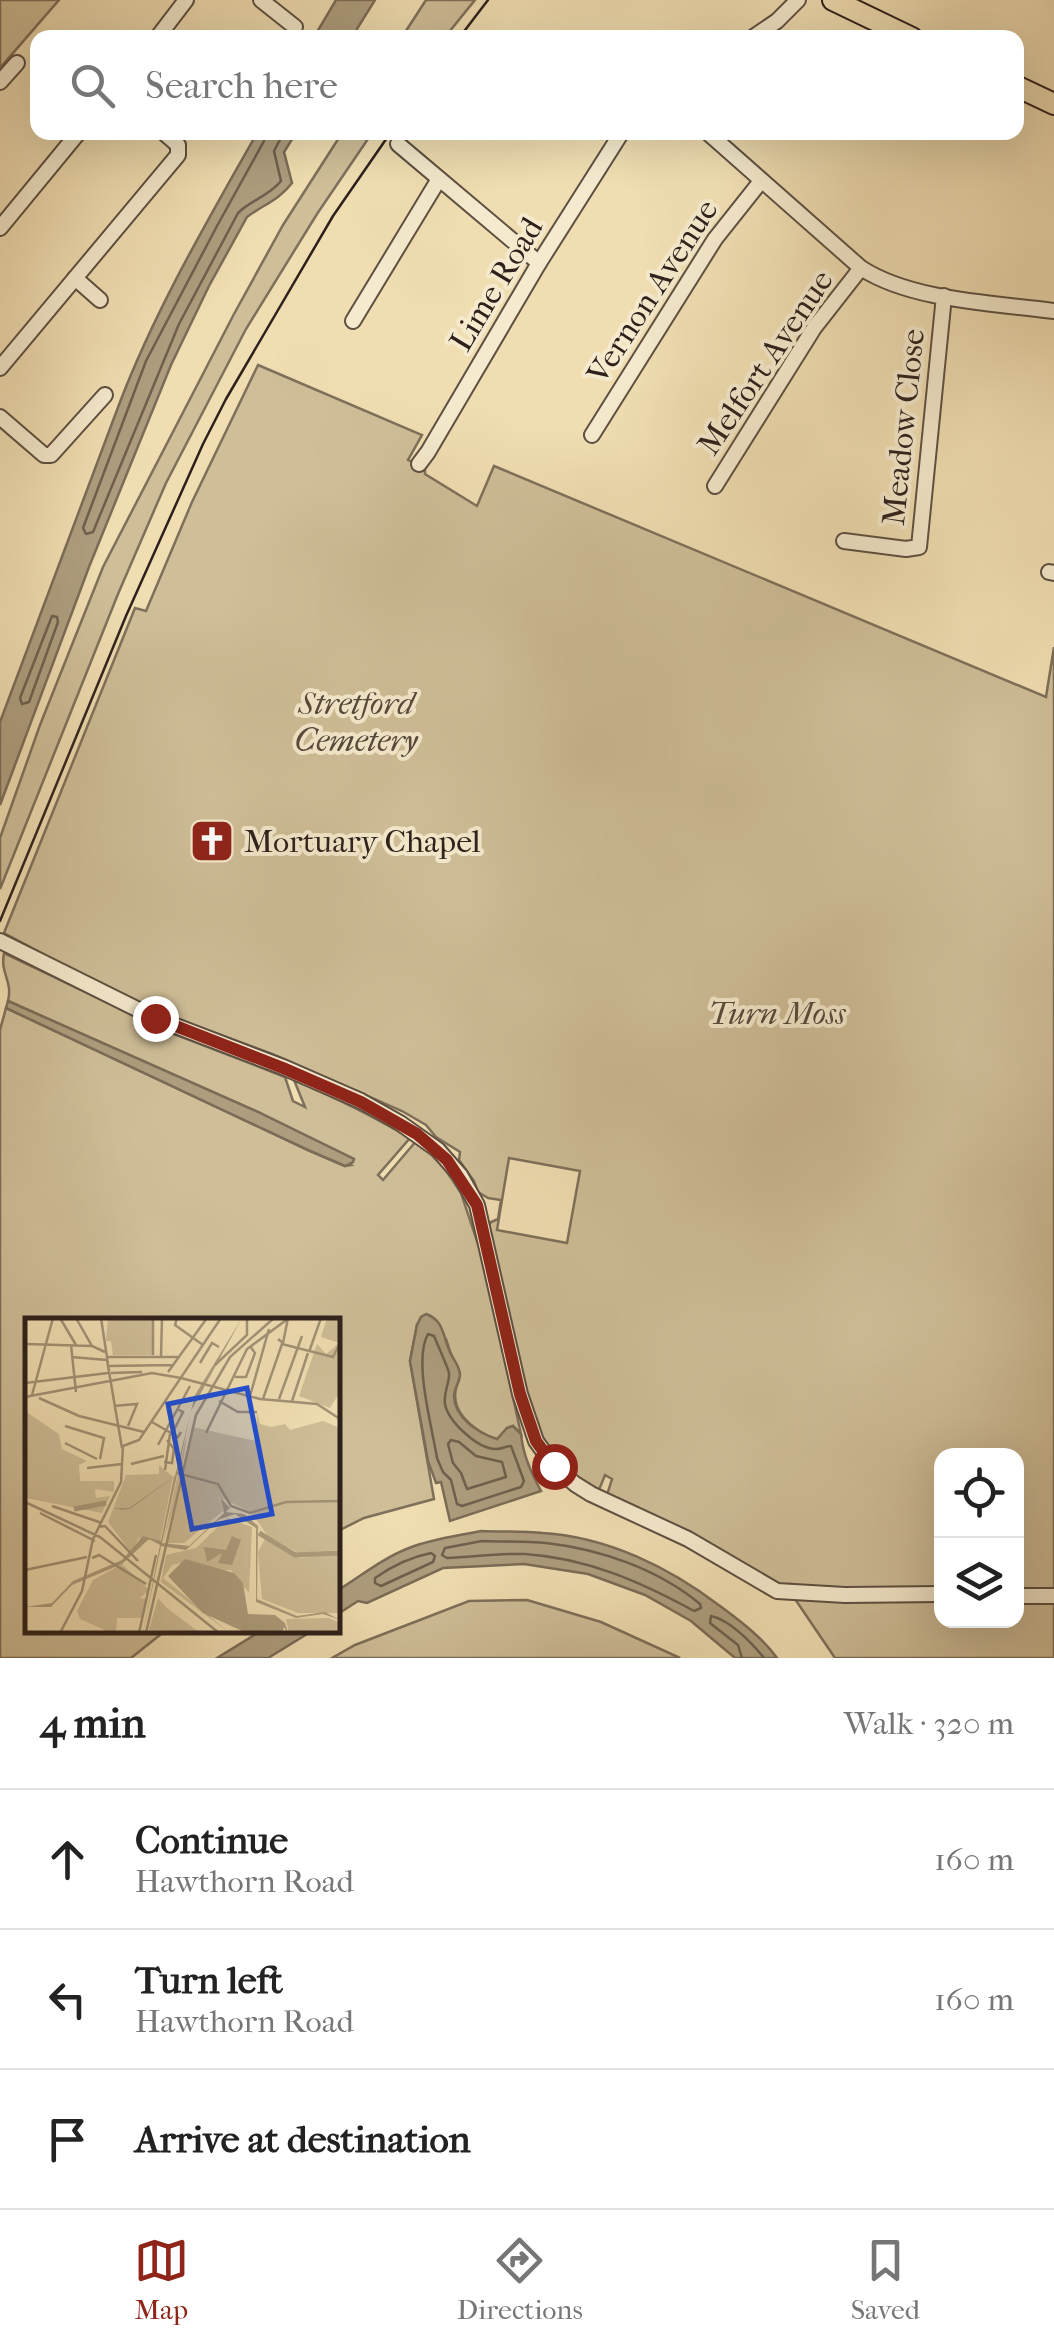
<!DOCTYPE html>
<html lang="en">
<head>
<meta charset="utf-8">
<style>
	:root { --surface:#fff; --page:#f2f2f2; --text:#222; --muted:#767676; --line:#e0e0e0; --accent:#8f2418 }
	body { margin:0; font-family:"IM FELL French Canon",serif; background:var(--page); color:var(--text) }
	.controls { position:absolute; right:30px; bottom:30px; display:grid; overflow:hidden; border-radius:20px; box-shadow:0 10px 40px #0002 }
	.controls button { width:90px; height:90px; display:grid; place-items:center; padding:0; border:0; border-bottom:2px solid var(--line); background:var(--surface); color:var(--text); font:50px sans-serif }
	.stop { position:absolute; width:30px; height:30px; margin:-22px; border:8px solid #8f2418; border-radius:50%; background:#fff }
	.stop.end { background:#8f2418; border-color:#fff; box-shadow:0 2px 10px #0008 }
	.list { margin:0; padding:0; list-style:none }
	h2 { display:flex; justify-content:space-between; align-items:center; height:130px; margin:0; padding:0 40px; font-size:42px }
	h2 small { font-size:32px; font-weight:400; color:var(--muted) }
	.list li { display:grid; grid-template-columns:65px 1fr auto; gap:30px; align-items:center; box-sizing:border-box; height:140px; padding:0 40px; border-top:2px solid var(--line) }
	.list b { display:block; font-size:38px; white-space:nowrap }
	.list p { margin:0; font-size:32px; white-space:nowrap; color:var(--muted) }
	.list em { font-size:32px; font-style:normal; color:var(--muted) }
	.icon { flex:none; width:55px; height:55px; fill:none; stroke:currentColor; stroke-width:2; stroke-linecap:round; stroke-linejoin:round }
	.map { position:relative; flex:none; width:1054px; height:1658px; overflow:hidden }
	.search { position:absolute; background:var(--surface); box-shadow:0 10px 40px #0002; left:30px; right:30px; top:30px; height:110px; display:flex; align-items:center; gap:25px; box-sizing:border-box; padding:0 35px; border-radius:20px; color:var(--muted); font-size:38px }
	.sheet { height:550px; background:var(--surface) }
	nav { display:flex; justify-content:space-around; align-items:center; box-sizing:border-box; height:140px; border-top:2px solid var(--line); background:var(--surface); font-size:28px; color:var(--muted) }
	nav a { display:grid; justify-items:center; gap:5px }
	nav .on { color:var(--accent) }
	.map>svg:first-child { display:block }
</style>
</head>
<body>
<div class="map">
<svg width="1054" height="1658" viewBox="0 0 1054 1658">
	<rect width="100%" height="100%" fill="#f0deb2"/>
	<filter id="stains"><feTurbulence type="fractalNoise" baseFrequency=".002" numOctaves="4"/><feColorMatrix values="0 0 0 0 .2 0 0 0 0 .09 0 0 0 0 .02 0 0 0 .5 -.17"/></filter>
	<radialGradient id="worn" r=".72"><stop offset=".6" stop-color="#630" stop-opacity="0"/><stop offset="1" stop-color="#630" stop-opacity=".3"/></radialGradient>
	<g fill="#cfbe98" stroke="#7e705a" stroke-width="2.5" fill-rule="evenodd">
		<path d="M0 0H59L0 68Z"/>
		<path d="M426 0H475L445 37H402Z"/>
		<path d="M342 133H372L317 214 246 329 166 483 118 594 0 889V838L40 725 103 567 234 314 283 225Z"/>
		<path d="M258 365 422 435 408 460 425 467V474L477 506 494 466 1046 697 1054 647V1658H835L795 1599 799 1596 790 1584 776 1587 607 1495 612 1479 605 1475 599 1490 560 1467 541 1441 525 1392 487 1228 491 1222 498 1219 501 1200 488 1198 478 1192 474 1181 459 1160 460 1152 436 1137 426 1125 402 1111 272 1054 158 1012 90 979 4 933 135 608 146 611 192 502ZM509 1158 580 1171 567 1243 497 1230ZM942 1456H1016V1620H942Z"/>
		<path d="M4 953 169 1032 285 1077 293 1101 305 1107 294 1080C334 1097 372 1115 410 1138L378 1175 383 1180 417 1140 443 1166 461 1193 483 1259 521 1434 513 1426 507 1428 497 1440C472 1430 445 1409 459 1380L446 1339 417 1325 410 1361 434 1499 364 1518 338 1531V1320H28V1630L165 1631 131 1658H0V1030L6 1008 308 1150 345 1166 351 1165 258 1112 8 1001C13 980 0 975 4 953Z"/>
		<path d="M527 1600 601 1622 680 1658H332L355 1645 469 1601Z"/>
	</g>
	<g fill="#ae9e7f" stroke="#7b6c57" stroke-width="2.5">
		<path d="M336 0H375L352 37H314Z"/>
		<path d="M257 133H296L284 152 292 183C279 200 263 205 247 217L209 286 171 365 89 567 0 805V722L120 402C156 308 208 220 257 133Z"/>
		<path d="M8 1001 258 1112 354 1159 353 1162 345 1166 308 1150 6 1008Z"/>
		<path d="M426 1314C444 1320 443 1337 450 1352 453 1359 459 1365 460 1374 460 1382 454 1388 454 1397 455 1418 478 1433 497 1439L507 1428 513 1426 521 1434C523 1455 531 1472 541 1491L450 1521 441 1482 436 1483 428 1461 410 1361 417 1325 421 1317Z"/>
		<path d="M481 1531C501 1532 522 1531 543 1533 607 1537 669 1567 720 1606 740 1621 762 1637 777 1658H735L691 1621 645 1595 588 1574 524 1564 443 1568 367 1603 358 1601 338 1614V1590C361 1576 383 1558 409 1548 432 1539 457 1536 481 1531Z"/>
		<path d="M261 1631H312L268 1658H217Z"/>
	</g>
	<g fill="none" stroke-linecap="round" stroke-linejoin="round">
		<g stroke="#6e604e" stroke-width="2.5">
			<path d="M265 132 264 141 217 226 146 361 83 528 86 534 93 532 179 324 238 213C251 200 269 196 281 181L274 151 284 132"/>
			<path d="M52 616 57 617 58 622 29 702 22 704 20 698Z"/>
			<path d="M428 1334 434 1336C436 1341 449 1370 449 1373 450 1383 443 1392 445 1404 448 1421 478 1450 497 1449 502 1449 506 1446 511 1446L524 1481 521 1487 462 1506 457 1504 451 1480 443 1472 437 1458C432 1426 413 1360 428 1334Z"/>
			<path d="M451 1440 459 1442 476 1456 502 1462 506 1477 467 1489 461 1473 453 1463 448 1444Z"/>
			<path d="M482 1541C503 1542 525 1541 546 1543 600 1549 658 1569 700 1604L701 1608 694 1611C641 1582 587 1558 525 1554 500 1553 473 1557 447 1558L442 1555 445 1548Z"/>
			<path d="M431 1553 435 1556 433 1562 381 1586 375 1583V1578C392 1566 411 1557 431 1553Z"/>
			<path d="M742 1658 738 1645 710 1623 711 1616C730 1620 752 1643 764 1658"/>
		</g>
		<defs>
			<g id="minor">
				<path d="M261 0 295 27"/>
				<path d="M157 38 186 0"/>
				<path d="M752 38 777 21 798 0"/>
				<path d="M0 82 17 63"/>
				<path d="M707 132 861 268C912 301 994 303 1054 311"/>
				<path d="M398 144 539 263"/>
				<path d="M0 228 79 132"/>
				<path d="M75 278 100 300"/>
				<path d="M353 321 439 179"/>
				<path d="M0 368 178 155V145L163 132"/>
				<path d="M0 417 44 455H51L105 395"/>
				<path d="M592 435 715 239 761 181"/>
				<path d="M419 464 428 452 539 263 622 132"/>
				<path d="M715 486 814 328 861 268"/>
				<path d="M844 541 906 549 919 547 944 296"/>
				<path d="M1049 572 1054 573"/>
				<path d="M0 941 155 1018 283 1067 361 1101 400 1123 438 1150 460 1175 477 1205 520 1394 536 1441 554 1466 575 1484 591 1494 688 1539 777 1591 845 1595 942 1594"/>
				<path d="M1016 1596H1054"/>
			</g>
			<g id="highway">
				<path d="M833 0 912 38"/>
				<path d="M1016 86 1054 104"/>
			</g>
		</defs>
		<use href="#minor" stroke="#5e5042" stroke-width="18"/>
		<use href="#highway" stroke="#2e211c" stroke-width="24"/>
		<use href="#minor" stroke="#f5eacd" stroke-width="14"/>
		<use href="#highway" stroke="#f0deb2" stroke-width="20"/>
		<g stroke="#2e211c" stroke-width="2.5">
			<path d="M459 38 488 0"/>
			<path d="M0 921 126 616 203 444 226 399 333 216 391 132"/>
		</g>
	</g>
	<g fill="none" stroke-linecap="round" stroke-linejoin="round">
		<path stroke="#8f2418" stroke-width="12" d="M155 1018 283 1068 361 1102 417 1134 447 1160 477 1205 520 1394 536 1441 554 1466"/>
	</g>
	<defs>
		<symbol id="church-square" viewBox="-11 -11 22 22"><rect x="-9" y="-9" width="18" height="18" rx="4" fill="#8f2418" stroke="#f5eacd"/><path d="M-1.2-6h2.4v3.5h3.3v2.4h-3.3V6h-2.4V-.1h-3.3v-2.4h3.3Z" fill="#fff"/></symbol>
	</defs>
	<g fill-rule="evenodd">
		<use href="#church-square" x="187" y="816" width="50" height="50"/>
	</g>
	<g text-anchor="middle" stroke-width="8" stroke-linejoin="round" paint-order="stroke">
		<g font-size="32" fill="#2e211c" stroke="#f5eacd">
			<text transform="translate(496 284) rotate(-59)" y="11">Lime Road</text>
			<text transform="translate(652 291) rotate(-57)" y="11">Vernon Avenue</text>
			<text transform="translate(765 362) rotate(-56)" y="11">Melfort Avenue</text>
			<text transform="translate(903 427) rotate(-84)" y="11">Meadow Close</text>
		</g>
		<g font-size="32" font-style="italic" fill="#56483b" stroke="#f5eacd">
			<text x="356" y="714">Stretford<tspan x="356" dy="37">Cemetery</tspan></text>
			<text x="777" y="1024">Turn Moss</text>
		</g>
		<g font-size="32" fill="#2e211c" stroke="#f5eacd" text-anchor="start">
			<text x="244" y="852">Mortuary Chapel</text>
		</g>
	</g>
	<g transform="translate(25 1318)">
		<rect width="315" height="315" fill="#f0deb2"/>
		<path d="M83 0H128L127 37H88L86 23H81ZM302 0H315V74L305 90 274 78 292 26 301 36 314 25 296 19ZM179 70 162 120 155 162 167 109 231 123 232 94 235 106 246 109 260 106 265 112 298 103 315 110V232L273 235 243 218 226 194 194 179 198 193 159 225H143L149 189 138 225 159 127ZM0 93 34 116 37 131 62 143 54 147 55 163H89V174L70 171 71 180 85 178 77 195 0 180ZM134 147 148 159 135 224 114 220 106 234 83 204 101 157 134 156ZM202 200 227 209 224 275 206 252 185 253 166 243 147 247 138 260 205 315 136 264 141 237 171 230ZM240 221 275 240 315 235V295H273L237 281 233 234ZM97 246 124 272 115 280 120 281 117 300H92L91 313 84 314 55 301 52 293 68 262ZM133 280 142 290 175 315 124 312ZM304 300 315 305V315H264L261 301Z" fill="#cfbe98"/>
		<path d="M217 0 166 93 137 225 164 228 199 195 195 179 205 190 201 194 219 196 233 208 232 281 272 298 300 294 315 302 298 296 271 300 231 284V210L210 196 193 202 161 232 136 228 118 315 135 227 124 221 97 246 47 267 26 289H0L27 285 48 263 97 242 118 218 136 223 149 159 105 191 97 192 89 190H104L150 158 170 77ZM207 218 216 222 207 247 193 245 197 235 182 244 179 229 201 232ZM160 241 209 255 218 265 223 296 250 297 260 305 263 315 259 309 257 315 217 313 178 295 143 258Z" fill="#ae9e7f"/>
		<path fill="none" stroke="#ae9e7f" stroke-width="5" d="M49 191 81 185M234 215 270 237 315 235"/>
		<path fill="none" stroke="#a29276" stroke-width="2.5" d="M35 0 51 27M51 0 67 28 80 34M76 0 83 46M152 0 150 7 178 27M253 21 258 25 263 0M0 26 67 28M46 27 51 74M284 34 296 0M128 37V0M136 38 137 0M46 39 82 42M81 39H154M82 42 97 130M175 45 187 25 194 29M190 47 222 17V0M83 48 148 47M143 54 182 0M86 55 117 54M210 59H221L230 35 225 28M156 60 235 81 292 86 315 101M0 65 83 55M7 77 28 0M225 78 244 11M0 79 127 55 156 60M14 80 54 98 119 114M238 81 257 26 308 39 315 25M254 81 277 18M194 83 213 94H232M267 83 283 35M89 88 112 86 103 108M127 104 153 119 156 114M40 108 79 120 75 141M181 115 222 31 264 0M147 116 158 94 152 91M40 125 72 141M133 127 165 68M139 144 147 145 149 131 142 122M106 146 139 138M62 150 97 146M140 152 145 116M152 155 193 166 206 188 225 195 261 184 315 183M0 184 75 219 194 315M27 188 77 205M15 195 70 223M73 209 80 208 113 243M67 240 74 237 121 266M0 252 62 239M35 315 57 273 68 221 96 164 98 128 114 122 196 0M114 315 131 237M121 315 171 97 205 39 249 0"/>
		<path fill="#1d4ed8" fill-opacity="0.15" stroke="#1d4ed8" stroke-width="5" d="M222 70 247 196 167 211 143 86Z"/>
		<rect width="315" height="315" fill="none" stroke="#2e211c" stroke-width="5"/>
	</g>
	<rect width="100%" height="100%" filter="url(#stains)"/>
	<rect width="100%" height="100%" fill="url(#worn)"/>
</svg>
<div class="controls">
<button><svg class="icon" aria-label="locate" viewBox="0 0 24 24"><circle cx="12" cy="12" r="6"/><path d="M12 2v4M12 18v4M2 12h4M18 12h4"/></svg></button>
<button><svg class="icon" aria-label="layers" viewBox="0 0 24 24"><path d="M12 4l9 5-9 5-9-5zM3 14l9 5 9-5"/></svg></button>
</div>
<div class="stop" style="left:554px;top:1466px"></div>
<div class="stop end" style="left:155px;top:1018px"></div>
<div class="search"><svg class="icon" aria-label="search" viewBox="0 0 24 24"><circle cx="10" cy="10" r="6"/><path d="M15 15l6 6"/></svg>Search here</div>
</div>
<section class="sheet">
<h2>4 min<small>Walk · 320 m</small></h2>
<ul class="list">
<li><svg class="icon" aria-label="ahead" viewBox="0 0 24 24"><path d="M12 20V5M6 11l6-6 6 6"/></svg><div><b>Continue</b><p>Hawthorn Road</p></div><em>160 m</em></li>
<li><svg class="icon" aria-label="left" viewBox="0 0 24 24"><path d="M17 20v-9H6M10 6l-5 5 5 5"/></svg><div><b>Turn left</b><p>Hawthorn Road</p></div><em>160 m</em></li>
<li><svg class="icon" aria-label="arrive" viewBox="0 0 24 24"><path d="M6 21V4h12l-3 4 3 4H6"/></svg><div><b>Arrive at destination</b></div></li>
</ul>
</section>
<nav>
<a class="on"><svg class="icon" aria-label="map" viewBox="0 0 24 24"><path d="M3 6l6-2 6 2 6-2v14l-6 2-6-2-6 2zM9 4v14M15 6v14"/></svg>Map</a>
<a><svg class="icon" aria-label="directions" viewBox="0 0 24 24"><path d="M12 3l9 9-9 9-9-9zM9 14v-3h6M13 9l2 2-2 2"/></svg>Directions</a>
<a><svg class="icon" aria-label="saved" viewBox="0 0 24 24"><path d="M7 4h10v16l-5-4-5 4z"/></svg>Saved</a>
</nav>
</body>
</html>
